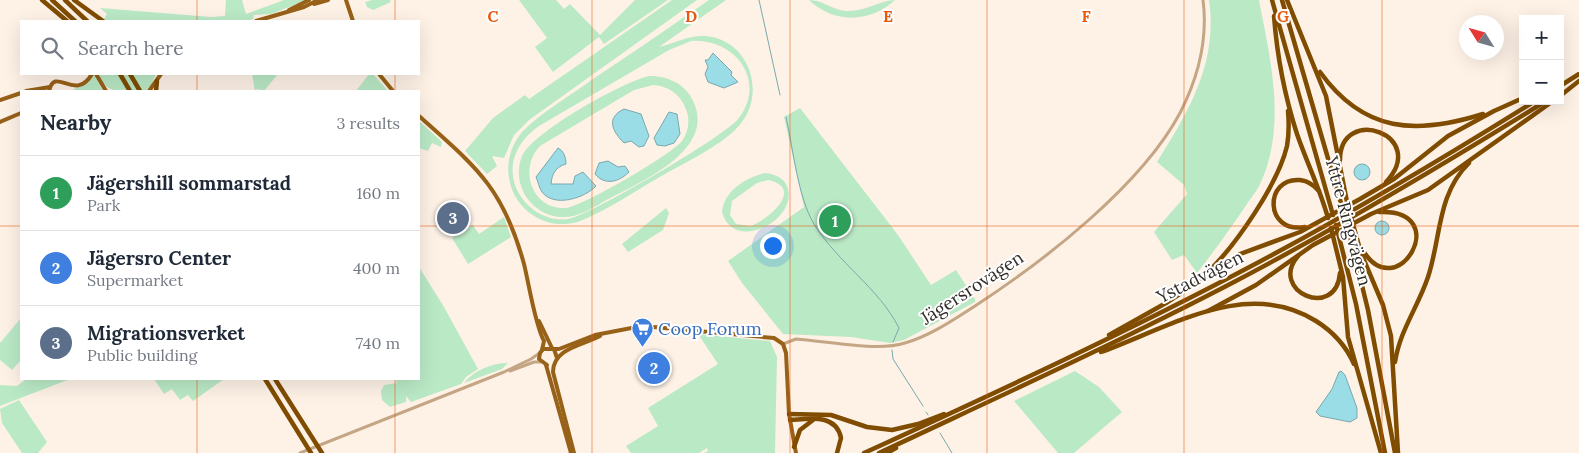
<!DOCTYPE html>
<html lang="en">
<head>
<meta charset="utf-8">
<style>
	:root { --surface:#fff; --page:#f6f6f7; --text:#1f2937; --muted:#747a83; --line:#e0e1e3; --accent:#d93025 }
	body { margin:0; font-family:Lora,serif; background:var(--page); color:var(--text) }
	.controls { position:absolute; right:15px; top:15px; display:grid; overflow:hidden; border-radius:0px; box-shadow:0 5px 20px #0002 }
	.controls button { width:45px; height:45px; display:grid; place-items:center; padding:0; border:0; border-bottom:1px solid var(--line); background:var(--surface); color:var(--text); font:25px sans-serif }
	.compass { position:absolute; left:1459px; top:15px; width:45px; height:45px; border-radius:50%; background:var(--surface); box-shadow:0 5px 20px #0002; rotate:307deg }
	.you { position:absolute; left:772px; top:245px; width:18px; height:18px; margin:-12px; border:4px solid #fff; border-radius:50%; background:#1a73e8; box-shadow:0 0 0 8px #1a73e833 }
	.badge { display:grid; place-items:center; width:32px; height:32px; border-radius:50%; background:var(--accent); color:#fff; font-size:16px; font-weight:700 }
	.pin { position:absolute; translate:-50% -50%; border:2px solid #fff; box-shadow:0 1px 5px #0006 }
	.list { margin:0; padding:0; list-style:none }
	h2 { display:flex; justify-content:space-between; align-items:center; height:65px; margin:0; padding:0 20px; font-size:21px }
	h2 small { font-size:16px; font-weight:400; color:var(--muted) }
	.list li { display:grid; grid-template-columns:32px 1fr auto; gap:15px; align-items:center; box-sizing:border-box; height:75px; padding:0 20px; border-top:1px solid var(--line) }
	.list b { display:block; font-size:19px; white-space:nowrap }
	.list p { margin:0; font-size:16px; white-space:nowrap; color:var(--muted) }
	.list em { font-size:16px; font-style:normal; color:var(--muted) }
	.icon { flex:none; width:28px; height:28px; fill:none; stroke:currentColor; stroke-width:2; stroke-linecap:round; stroke-linejoin:round }
	.map { position:relative; flex:none; width:1579px; height:453px; overflow:hidden }
	.search { position:absolute; background:var(--surface); box-shadow:0 5px 20px #0002; left:20px; top:20px; width:400px; height:55px; display:flex; align-items:center; gap:12px; box-sizing:border-box; padding:0 18px; border-radius:0px; color:var(--muted); font-size:19px }
	.panel { position:absolute; background:var(--surface); box-shadow:0 5px 20px #0002; left:20px; top:90px; width:400px; height:290px; border-radius:0px }
	.map>svg:first-child { display:block }
</style>
</head>
<body>
<div class="map">
<svg width="1579" height="453" viewBox="0 0 1579 453">
	<rect width="100%" height="100%" fill="#fef2e7"/>
	<g fill="#bae9c6" fill-rule="evenodd">
		<path d="M226 0H242L246 14 284 0H307L271 14 254 15 253 19 246 21H109L104 19 107 14 100 8 211 17 225 16Z"/>
		<path d="M372 0H390L391 2 373 10 367 7 365 2Z"/>
		<path d="M519 0H556L564 9 570 4 600 35 635 0H668L604 44 599 37 553 72 535 47 547 38Z"/>
		<path d="M672 0H697L529 120 514 135 504 158 492 156 497 166 487 174 465 151 493 118 525 95 529 99Z"/>
		<path d="M709 0H726L659 47C675 43 688 35 706 36 748 40 766 90 742 122 725 145 683 163 658 178 634 192 610 208 585 219 579 222 570 224 563 224 543 225 523 212 514 194 504 173 507 149 523 131 543 111 570 96 593 79 632 53 670 27 709 0ZM691 41C735 38 768 81 738 119 725 136 589 216 568 219 545 222 523 207 515 185 507 161 520 139 539 126L669 50Z"/>
		<path d="M809 0C823 0 832 10 846 11 866 12 880 0 895 0 870 23 834 24 809 0Z"/>
		<path d="M1209 0H1259C1270 58 1287 124 1261 182 1258 189 1252 197 1247 204 1231 228 1215 250 1197 273L1184 255 1172 260 1154 232 1187 194 1184 185 1157 162C1189 111 1218 63 1209 0Z"/>
		<path d="M94 74 103 91H74V89L85 84Z"/>
		<path d="M99 74H156L151 85 145 91C126 91 105 96 99 74Z"/>
		<path d="M252 74H278L264 91 257 89 255 91Z"/>
		<path d="M369 74H373L388 91H356Z"/>
		<path d="M649 76C666 76 682 82 691 97 722 150 637 183 603 202 591 209 578 217 564 217 533 218 510 185 522 156 533 132 622 82 649 76ZM653 85C670 86 682 96 687 112 690 121 688 133 682 141 671 155 583 206 566 208 532 210 518 169 540 146L634 90Z"/>
		<path d="M800 108 898 235 931 285 956 270 975 299V302L904 340 890 343 851 337 783 334 742 283 728 261 804 207 784 117Z"/>
		<path d="M419 121 442 142 441 147 432 143 428 151 419 148Z"/>
		<path d="M765 173C774 174 783 177 787 186 800 220 733 254 722 212 724 191 745 178 765 173ZM768 180C805 188 769 219 751 226L736 224 730 215 732 201 757 183Z"/>
		<path d="M666 208 669 213 663 230 628 252 622 244Z"/>
		<path d="M504 217 511 237 468 264 452 238 473 225 479 234Z"/>
		<path d="M419 267 444 307 478 369 466 377 461 384 411 402 406 396V402L390 407 382 400 381 391 384 385 397 383 395 379H419Z"/>
		<path d="M21 318V360L12 370 0 360V343Z"/>
		<path d="M698 334 770 341 777 357 775 453H704L708 451 707 448 699 453H631L626 446 658 426 648 408 718 364Z"/>
		<path d="M508 363 502 369 464 383C474 370 492 363 508 363Z"/>
		<path d="M1075 371 1099 387 1122 412 1074 453H1058L1014 401Z"/>
		<path d="M26 379H70L0 406V385L17 386Z"/>
		<path d="M154 379H224L193 401 188 395 180 400 172 389 164 394Z"/>
		<path d="M19 400 47 442 38 453H22L2 423 0 409Z"/>
	</g>
	<g fill="#9adde6" stroke="#7aa8ad">
		<path d="M713 53 732 72 731 75 738 82 724 88 708 82 705 74 708 67 705 60H708Z"/>
		<path d="M624 109 641 114 649 136 644 146 639 147 631 141 624 143C613 132 605 118 624 109Z"/>
		<path d="M669 112 677 114 680 134 674 143 665 146 657 145 654 138Z"/>
		<path d="M558 148C564 151 566 158 566 164 556 167 552 173 551 184H573L575 176 583 172 596 186C585 198 554 208 542 192 539 188 538 181 536 177Z"/>
		<path d="M608 161 618 167 625 166 629 172C619 182 605 186 595 174L599 163Z"/>
		<circle cx="1362" cy="172" r="8"/>
		<circle cx="1382" cy="228" r="7"/>
		<path d="M1341 371 1345 375 1357 408V418L1350 422 1320 416 1316 412 1332 389 1339 372Z"/>
	</g>
	<g fill="none" stroke-linecap="round" stroke-linejoin="round">
		<g stroke="#7aa8ad" stroke-width="1">
			<path d="M759 0 780 95"/>
			<path d="M786 117C793 148 798 198 814 224 838 263 879 288 899 328L893 342"/>
			<path d="M892 350 893 359 923 406"/>
			<path d="M926 412 928 415"/>
			<path d="M940 433 952 453"/>
		</g>
		<g stroke="#c4a584" stroke-width="3">
			<path d="M783 344 796 339C826 341 877 352 905 343 930 336 953 320 975 306 1044 261 1141 186 1180 113 1198 78 1208 39 1203 0"/>
			<path d="M510 371 534 362H541"/>
			<path d="M300 453 504 372 531 359 541 352"/>
		</g>
		<g stroke="#986118" stroke-width="4">
			<path d="M346 0 353 21"/>
			<path d="M314 4 328 0"/>
			<path d="M289 10 309 0"/>
			<path d="M256 21 304 7 318 0"/>
			<path d="M96 74 106 91"/>
			<path d="M379 74 393 91"/>
			<path d="M26 91 50 87"/>
			<path d="M49 91C55 65 75 103 92 74"/>
			<path d="M149 91 161 74"/>
			<path d="M0 100 21 93"/>
			<path d="M419 116C476 167 503 187 524 264 529 284 535 325 544 341L542 350"/>
			<path d="M0 122 21 113"/>
			<path d="M539 321 552 348"/>
			<path d="M554 349H559L595 335 642 326 774 338 783 344 786 353 789 414 796 453"/>
			<path d="M546 365 571 453"/>
			<path d="M547 365 539 359 540 353 543 349H554L557 358"/>
			<path d="M574 453 553 372C553 348 584 345 600 336"/>
		</g>
		<g stroke="#7f4c00" stroke-width="4.5">
			<path d="M42 0 67 21"/>
			<path d="M52 0 75 21"/>
			<path d="M65 0 87 21"/>
			<path d="M74 0 103 21"/>
			<path d="M1272 0 1333 215"/>
			<path d="M1282 0 1343 210"/>
			<path d="M1287 0 1326 96 1348 207"/>
			<path d="M1274 16C1277 55 1285 97 1297 134 1307 163 1320 189 1328 218"/>
			<path d="M1320 72C1364 133 1416 135 1483 114"/>
			<path d="M120 74 130 91"/>
			<path d="M130 74 140 91"/>
			<path d="M1560 86 1579 74"/>
			<path d="M156 91 157 81"/>
			<path d="M1560 96 1579 81"/>
			<path d="M1340 160C1340 104 1430 135 1386 182"/>
			<path d="M1351 217 1361 253 1383 305 1391 336 1398 453"/>
			<path d="M1346 220 1368 310 1395 453"/>
			<path d="M1336 225 1356 304 1385 453"/>
			<path d="M1305 227C1264 234 1264 177 1300 180 1308 181 1314 185 1319 191"/>
			<path d="M1331 228 1343 277 1348 337 1381 453"/>
			<path d="M1362 249C1397 309 1455 208 1379 212"/>
			<path d="M1298 256C1268 291 1336 321 1340 273"/>
			<path d="M1208 272C1236 245 1278 184 1287 146 1289 135 1289 123 1288 111"/>
			<path d="M1208 311 1256 285 1313 245 1371 214 1428 190 1553 101"/>
			<path d="M1109 335 1166 303 1240 254 1300 232 1360 199 1394 179 1448 136 1494 111 1523 98"/>
			<path d="M1101 352C1168 328 1247 277 1316 321 1332 331 1346 346 1354 364"/>
			<path d="M1395 362C1400 330 1418 307 1428 277 1441 238 1437 194 1469 163"/>
			<path d="M265 379 311 453"/>
			<path d="M275 379 322 453"/>
			<path d="M789 414 831 415 867 427 892 430 918 424 944 414"/>
			<path d="M790 420C809 419 836 413 841 438L837 453"/>
			<path d="M794 447 800 430 813 420"/>
			<path d="M864 453C997 392 1129 331 1259 262 1353 212 1445 157 1535 101"/>
			<path d="M879 453C998 397 1117 343 1234 282 1341 226 1444 164 1546 101"/>
			<path d="M887 453 896 448"/>
		</g>
	</g>
	<path fill="none" stroke="#e8590c" stroke-width="1" stroke-opacity="0.55" d="M197 0V21M395 0V21M592 0V453M790 0V453M987 0V453M1184 0V453M1382 0V453M197 74V91M395 74V91M0 226H21M419 226H1579M197 379V453M395 379V453"/>
	<defs>
		<symbol id="supermarket-pin" viewBox="-11 -11 22 30"><path d="M0 17L-7.5 6A9.5 9.5 0 1 1 7.5 6Z" fill="#3f7fe0" stroke="#fff"/><path d="M-6-5.5h2.5l.6 2H6L4.5 2H-2.5L-4.4-4H-6ZM-1.5 3.2a1.3 1.3 0 1 0 .1 0ZM3 3.2a1.3 1.3 0 1 0 .1 0Z" fill="#fff"/></symbol>
	</defs>
	<g fill-rule="evenodd">
		<use href="#supermarket-pin" x="630" y="316" width="25" height="34"/>
	</g>
	<g text-anchor="middle" stroke-width="4" stroke-linejoin="round" paint-order="stroke">
		<g font-size="18" fill="#312d29" stroke="#fff">
			<text transform="translate(1348 221) rotate(75)" y="6">Yttre Ringvägen</text>
			<text transform="translate(1200 277) rotate(-27)" y="6">Ystadvägen</text>
			<text transform="translate(972 288) rotate(-33)" y="6">Jägersrovägen</text>
		</g>
		<g font-size="18" fill="#366cbe" stroke="#fff" text-anchor="start">
			<text x="658" y="335">Coop Forum</text>
		</g>
	</g>
	<g font-size="16" text-anchor="middle" font-weight="bold" fill="#e8590c" stroke="#fff" stroke-width="4" stroke-linejoin="round" paint-order="stroke">
		<text x="493" y="22">C</text>
		<text x="691" y="22">D</text>
		<text x="888" y="22">E</text>
		<text x="1086" y="22">F</text>
		<text x="1283" y="22">G</text>
	</g>
</svg>
<div class="controls">
<button>+</button>
<button>−</button>
</div>
<svg class="compass" viewBox="-18 -18 36 36"><path d="M0-13l5 13h-10z" fill="#e53935"/><path d="M0 13l5-13h-10z" fill="#747a83"/></svg>
<div class="you"></div>
<div class="pin badge" style="left:835px;top:221px;background:#2e9e5b">1</div>
<div class="pin badge" style="left:654px;top:368px;background:#3f7fe0">2</div>
<div class="pin badge" style="left:453px;top:218px;background:#5c6f8a">3</div>
<div class="search"><svg class="icon" aria-label="search" viewBox="0 0 24 24"><circle cx="10" cy="10" r="6"/><path d="M15 15l6 6"/></svg>Search here</div>
<section class="panel">
<h2>Nearby<small>3 results</small></h2>
<ul class="list">
<li><span class="badge" style="background:#2e9e5b">1</span><div><b>Jägershill sommarstad</b><p>Park</p></div><em>160 m</em></li>
<li><span class="badge" style="background:#3f7fe0">2</span><div><b>Jägersro Center</b><p>Supermarket</p></div><em>400 m</em></li>
<li><span class="badge" style="background:#5c6f8a">3</span><div><b>Migrationsverket</b><p>Public building</p></div><em>740 m</em></li>
</ul>
</section>
</div>
</body>
</html>
